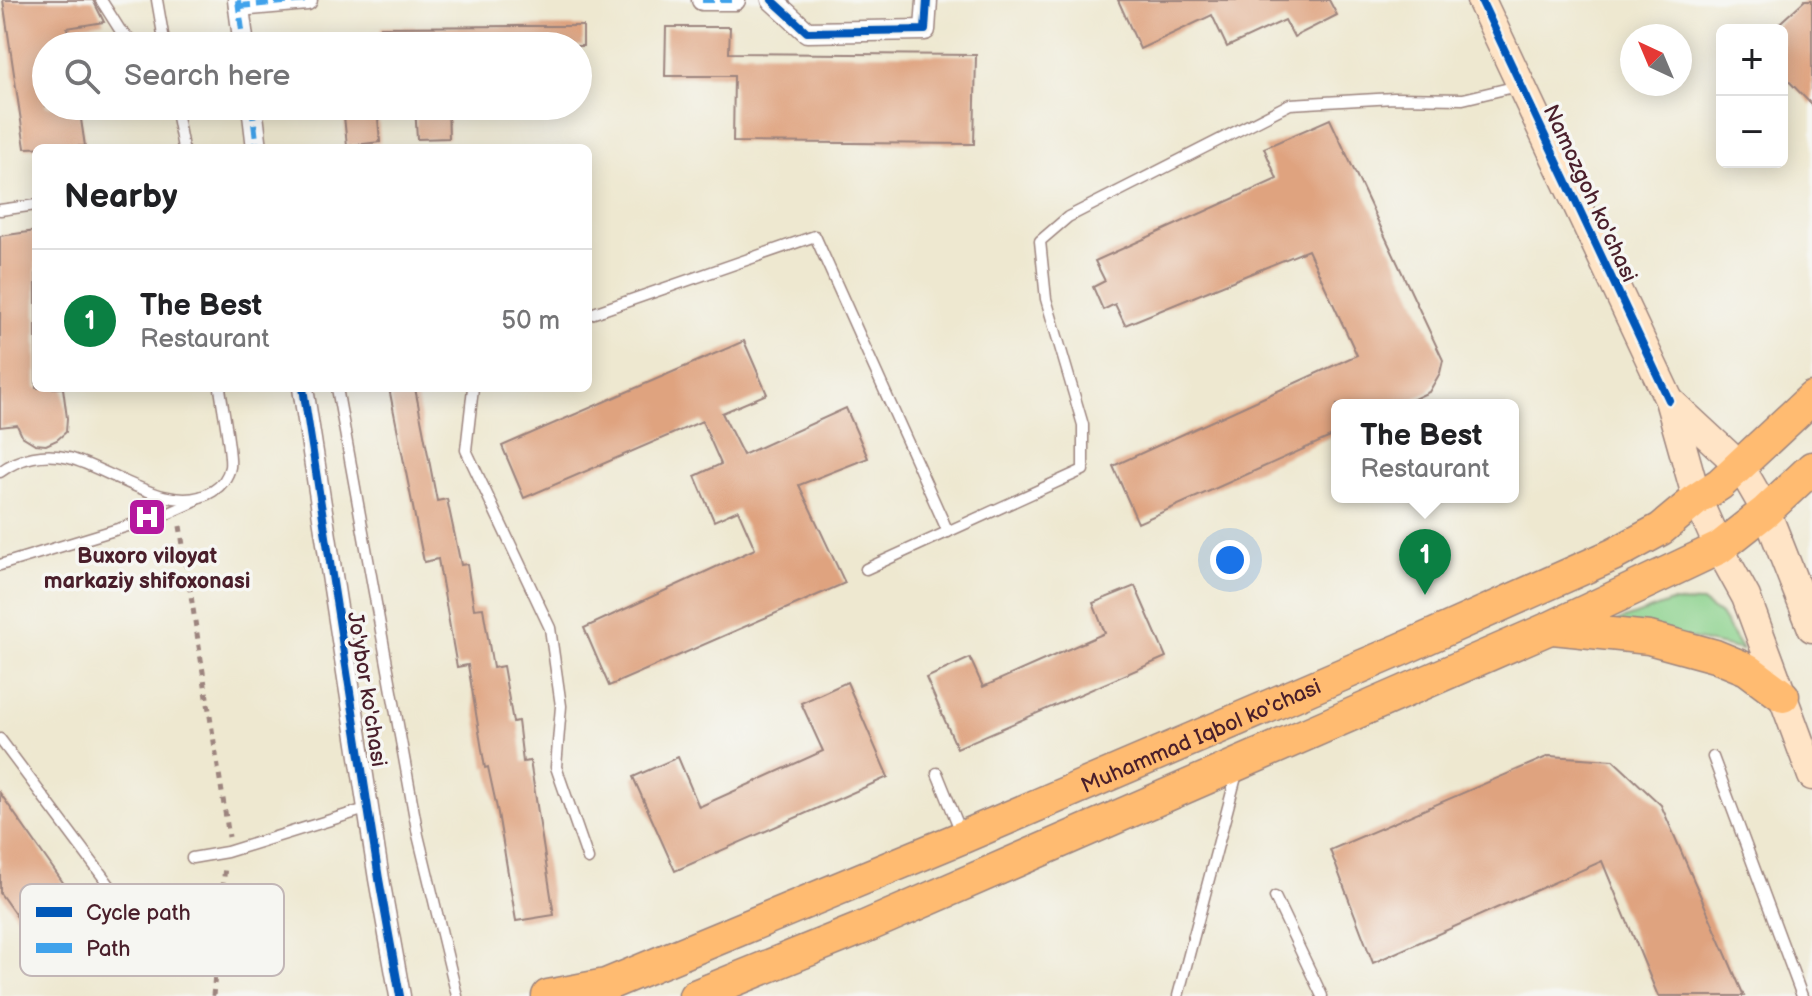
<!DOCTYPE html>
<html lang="en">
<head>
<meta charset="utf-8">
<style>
	:root { --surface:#fff; --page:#f2f2f2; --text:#202124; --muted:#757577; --line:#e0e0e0; --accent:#0b8043 }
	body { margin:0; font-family:"Balsamiq Sans",sans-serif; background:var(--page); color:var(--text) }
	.controls { position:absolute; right:24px; top:24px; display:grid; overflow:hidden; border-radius:12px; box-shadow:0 4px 20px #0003 }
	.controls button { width:72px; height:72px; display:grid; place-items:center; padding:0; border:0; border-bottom:2px solid var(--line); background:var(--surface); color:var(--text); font:40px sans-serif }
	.compass { position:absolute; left:1620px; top:24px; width:72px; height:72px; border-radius:50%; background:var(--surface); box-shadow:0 4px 20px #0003; rotate:316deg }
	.you { position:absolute; left:1230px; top:560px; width:28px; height:28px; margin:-20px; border:6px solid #fff; border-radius:50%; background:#1a73e8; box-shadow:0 0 0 12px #1a73e833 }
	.badge { display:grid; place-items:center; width:52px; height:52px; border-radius:50%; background:var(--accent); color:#fff; font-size:26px; font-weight:700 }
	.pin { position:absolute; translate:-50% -66px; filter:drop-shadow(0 2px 4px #0008) }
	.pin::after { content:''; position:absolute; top:42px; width:28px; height:24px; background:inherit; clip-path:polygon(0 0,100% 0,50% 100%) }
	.popup { position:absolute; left:1331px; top:399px; width:188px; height:104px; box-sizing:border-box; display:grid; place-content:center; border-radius:12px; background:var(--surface); filter:drop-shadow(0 2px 6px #0005); font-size:26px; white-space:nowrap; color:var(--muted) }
	.popup b { font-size:30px; color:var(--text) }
	.popup::after { content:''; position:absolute; left:50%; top:100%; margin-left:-16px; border:16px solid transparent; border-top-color:var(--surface) }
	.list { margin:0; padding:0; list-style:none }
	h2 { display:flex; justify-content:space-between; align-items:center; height:104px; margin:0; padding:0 32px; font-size:34px }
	h2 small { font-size:26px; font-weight:400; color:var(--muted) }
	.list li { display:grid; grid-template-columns:52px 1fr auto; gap:24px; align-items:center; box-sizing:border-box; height:144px; padding:0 32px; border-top:2px solid var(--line) }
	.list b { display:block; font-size:30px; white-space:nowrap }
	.list p { margin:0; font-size:26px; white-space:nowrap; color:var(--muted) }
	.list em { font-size:26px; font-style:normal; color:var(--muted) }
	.icon { flex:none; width:44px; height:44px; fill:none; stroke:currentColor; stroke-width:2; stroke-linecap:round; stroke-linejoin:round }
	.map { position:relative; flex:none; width:1812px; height:996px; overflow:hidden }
	.search { position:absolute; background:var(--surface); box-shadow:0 4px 20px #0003; left:32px; top:32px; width:560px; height:88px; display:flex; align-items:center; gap:20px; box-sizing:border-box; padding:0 28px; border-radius:44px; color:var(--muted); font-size:30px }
	.panel { position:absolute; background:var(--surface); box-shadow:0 4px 20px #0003; left:32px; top:144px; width:560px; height:248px; border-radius:12px }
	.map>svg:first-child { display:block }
</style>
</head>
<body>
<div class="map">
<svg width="1812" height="996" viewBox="0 0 1812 996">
	<rect width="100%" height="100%" fill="#f6f6f2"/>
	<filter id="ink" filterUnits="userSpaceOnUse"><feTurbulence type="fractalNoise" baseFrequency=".0125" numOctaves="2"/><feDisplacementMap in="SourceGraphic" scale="16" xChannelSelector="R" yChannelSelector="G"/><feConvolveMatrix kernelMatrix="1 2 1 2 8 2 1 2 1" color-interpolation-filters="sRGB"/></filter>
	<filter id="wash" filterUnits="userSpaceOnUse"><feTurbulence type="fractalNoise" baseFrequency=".006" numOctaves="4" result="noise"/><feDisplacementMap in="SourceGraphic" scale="32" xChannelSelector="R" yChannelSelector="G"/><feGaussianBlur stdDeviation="1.8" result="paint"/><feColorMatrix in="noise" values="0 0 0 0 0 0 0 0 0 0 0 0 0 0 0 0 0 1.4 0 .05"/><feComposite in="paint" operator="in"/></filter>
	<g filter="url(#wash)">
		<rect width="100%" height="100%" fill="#eee8d0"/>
		<path fill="#8ad18b" stroke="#6a785b" stroke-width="2" d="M1671 602 1703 603 1720 615 1742 650 1616 622Z"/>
		<g id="blocks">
			<g fill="#dfa37f">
				<path d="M3 0H93L104 22 67 28 70 46H46V106H79L85 146 25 148Z"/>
				<path d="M1118 0H1329L1337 15 1294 37 1285 20 1227 47 1212 15 1140 49Z"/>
				<path d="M1805 0H1812V105L1782 74V30L1773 29Z"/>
				<path d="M519 26H583V46H381V27Z"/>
				<path d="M666 27H730L729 53 976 55 974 144 733 142 734 76H665Z"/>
				<path d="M343 106H377L380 142 347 146Z"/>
				<path d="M415 106H448L449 138 417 139Z"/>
				<path d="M1330 119 1443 360 1440 373 1429 392 1401 405H1337V434L1138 523 1113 466 1357 355 1308 250 1125 325 1115 304 1103 310 1093 287 1105 281 1095 261 1277 179 1264 148Z"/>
				<path d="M36 231V388H63L67 418 66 432 57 440 46 445 35 444 22 436 17 425 0 427V236Z"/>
				<path d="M744 341 767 394 722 413 743 455 846 408 868 458 799 485 845 583 609 686 584 628 755 549 738 510 714 521 695 476 721 464 702 421 524 498 502 446Z"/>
				<path d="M389 388H415L437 501 447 499 461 565 467 564 474 609 483 608 493 668 503 666 513 722 518 721 523 762 530 761 554 915 516 921 498 813 488 767 485 768 468 665 457 667 438 559 424 562Z"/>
				<path d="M1135 586 1166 657 957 748 926 678 970 658 983 687 1105 633 1093 603Z"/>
				<path d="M847 682 888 777 675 871 633 777 678 757 699 807 823 751 801 703Z"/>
				<path d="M1549 756 1613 760 1661 805 1744 996H1658L1602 861 1373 963 1330 850Z"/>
				<path d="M0 793 69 891 22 924 0 893Z"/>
			</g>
		</g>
	</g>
	<g filter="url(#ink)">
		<use href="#blocks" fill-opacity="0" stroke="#9c847e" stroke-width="2"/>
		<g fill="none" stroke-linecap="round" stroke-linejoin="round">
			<defs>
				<g id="lane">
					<path d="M101 0 120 30 138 46"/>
					<path d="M157 0 165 46"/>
					<path d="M175 106 183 148"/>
					<path d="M0 210 36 205"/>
					<path d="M588 315 815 236 948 532"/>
					<path d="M337 388 418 835 457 996"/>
					<path d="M473 388 466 450 550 628 561 706 556 767 588 859"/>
					<path d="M0 472C20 457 45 452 69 458 111 469 172 518 213 491 221 486 228 477 230 467 232 454 222 404 220 388"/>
					<path d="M0 565 167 514 194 502"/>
					<path d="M866 569 1083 470V425L1046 299 1040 241 1068 217 1290 104 1394 98 1463 99 1518 86"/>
					<path d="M0 739 116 894"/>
					<path d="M1713 757 1802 996"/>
					<path d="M937 773 961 832"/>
					<path d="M192 858 227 852 369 808"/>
					<path d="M1275 897 1322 996"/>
					<path d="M1178 996 1237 773"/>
				</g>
				<g id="street">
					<path d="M238 0 244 46"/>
					<path d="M702 0H735"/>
					<path d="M772 0 807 32 925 30 927 0"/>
					<path d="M239 6 307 0"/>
					<path d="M252 106 257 148"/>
					<path d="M303 388 379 879 400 996"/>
				</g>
				<g id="secondary">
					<path d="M1481 0 1669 400 1697 499 1719 548 1746 597 1812 776"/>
					<path d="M1670 401 1740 466 1766 511 1812 628"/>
				</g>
				<g id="primary">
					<path d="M1553 628 1649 638 1715 656 1747 669 1783 696"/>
					<path id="s1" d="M548 996 606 985 963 837 1400 650 1615 554 1661 529 1697 499 1720 484 1812 398"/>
					<path d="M695 996 860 929 1550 628 1719 548 1766 511 1812 468"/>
				</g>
			</defs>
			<use href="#lane" stroke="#9c847e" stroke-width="13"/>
			<use href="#street" stroke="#9c847e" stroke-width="23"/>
			<use href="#secondary" stroke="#9c847e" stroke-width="31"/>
			<use href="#primary" stroke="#9c847e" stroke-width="35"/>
			<g stroke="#9c847e" stroke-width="5" stroke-dasharray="6 6" stroke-linecap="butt">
				<path d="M180 526 229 837"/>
				<path d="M213 996 225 866"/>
			</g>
			<use href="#lane" stroke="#fff" stroke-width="10"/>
			<use href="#street" stroke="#fff" stroke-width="20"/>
			<use href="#secondary" stroke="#ffe4c6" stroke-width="28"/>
			<use href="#primary" stroke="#ffbb71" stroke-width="32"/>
			<g stroke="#40a2eb" stroke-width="6" stroke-dasharray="12 6" stroke-linecap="butt">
				<path d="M238 0 244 46"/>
				<path d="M702 0H735"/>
				<path d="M239 6 307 0"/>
				<path d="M252 106 257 148"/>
			</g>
			<defs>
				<g id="cycleway">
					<path d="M772 0 807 32 925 30 927 0"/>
					<path d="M1481 0 1669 400"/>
					<path d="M303 388 379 879 400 996"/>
				</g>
			</defs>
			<use href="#cycleway" stroke="#f6f6f2" stroke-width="13"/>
			<use href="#cycleway" stroke="#0057b8" stroke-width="8"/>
		</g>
	</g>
	<defs>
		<symbol id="hospital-square" viewBox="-11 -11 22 22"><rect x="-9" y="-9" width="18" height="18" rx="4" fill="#b5179e" stroke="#f6f6f2"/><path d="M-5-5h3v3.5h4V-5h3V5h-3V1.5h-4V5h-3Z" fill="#fff"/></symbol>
	</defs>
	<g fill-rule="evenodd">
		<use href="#hospital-square" x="125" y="495" width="44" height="44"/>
	</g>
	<g text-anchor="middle" stroke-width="7" stroke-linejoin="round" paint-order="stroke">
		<g font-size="22" fill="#4a1f2b" stroke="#f6f6f2">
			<text transform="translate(1591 193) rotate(65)" y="8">Namozgoh ko'chasi</text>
			<text transform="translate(368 689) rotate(81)" y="8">Jo'ybor ko'chasi</text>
			<text dy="8" stroke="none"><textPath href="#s1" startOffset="704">Muhammad Iqbol ko'chasi</textPath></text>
		</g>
		<g font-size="22" font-weight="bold" fill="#4a1f2b" stroke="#f6f6f2">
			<text x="147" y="563">Buxoro viloyat<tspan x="147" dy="25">markaziy shifoxonasi</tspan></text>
		</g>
	</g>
	<rect x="20" y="884" width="264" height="92" rx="12" fill="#f6f6f2" stroke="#c2b6b6" stroke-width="2"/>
	<rect x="36" y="907" width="36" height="10" fill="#0057b8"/>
	<rect x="36" y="943" width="36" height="10" fill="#40a2eb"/>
	<g font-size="22" fill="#4a1f2b">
		<text x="86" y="920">Cycle path</text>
		<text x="86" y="956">Path</text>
	</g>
</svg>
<div class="controls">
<button>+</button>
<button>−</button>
</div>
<svg class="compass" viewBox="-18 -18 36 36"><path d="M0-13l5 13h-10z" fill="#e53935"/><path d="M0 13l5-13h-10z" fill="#757577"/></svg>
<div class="you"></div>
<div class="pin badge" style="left:1425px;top:595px">1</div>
<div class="popup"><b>The Best</b>Restaurant</div>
<div class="search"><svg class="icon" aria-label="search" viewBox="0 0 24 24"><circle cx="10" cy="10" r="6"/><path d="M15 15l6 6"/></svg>Search here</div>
<section class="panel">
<h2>Nearby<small></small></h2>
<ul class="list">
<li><span class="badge">1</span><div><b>The Best</b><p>Restaurant</p></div><em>50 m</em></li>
</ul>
</section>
</div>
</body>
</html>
